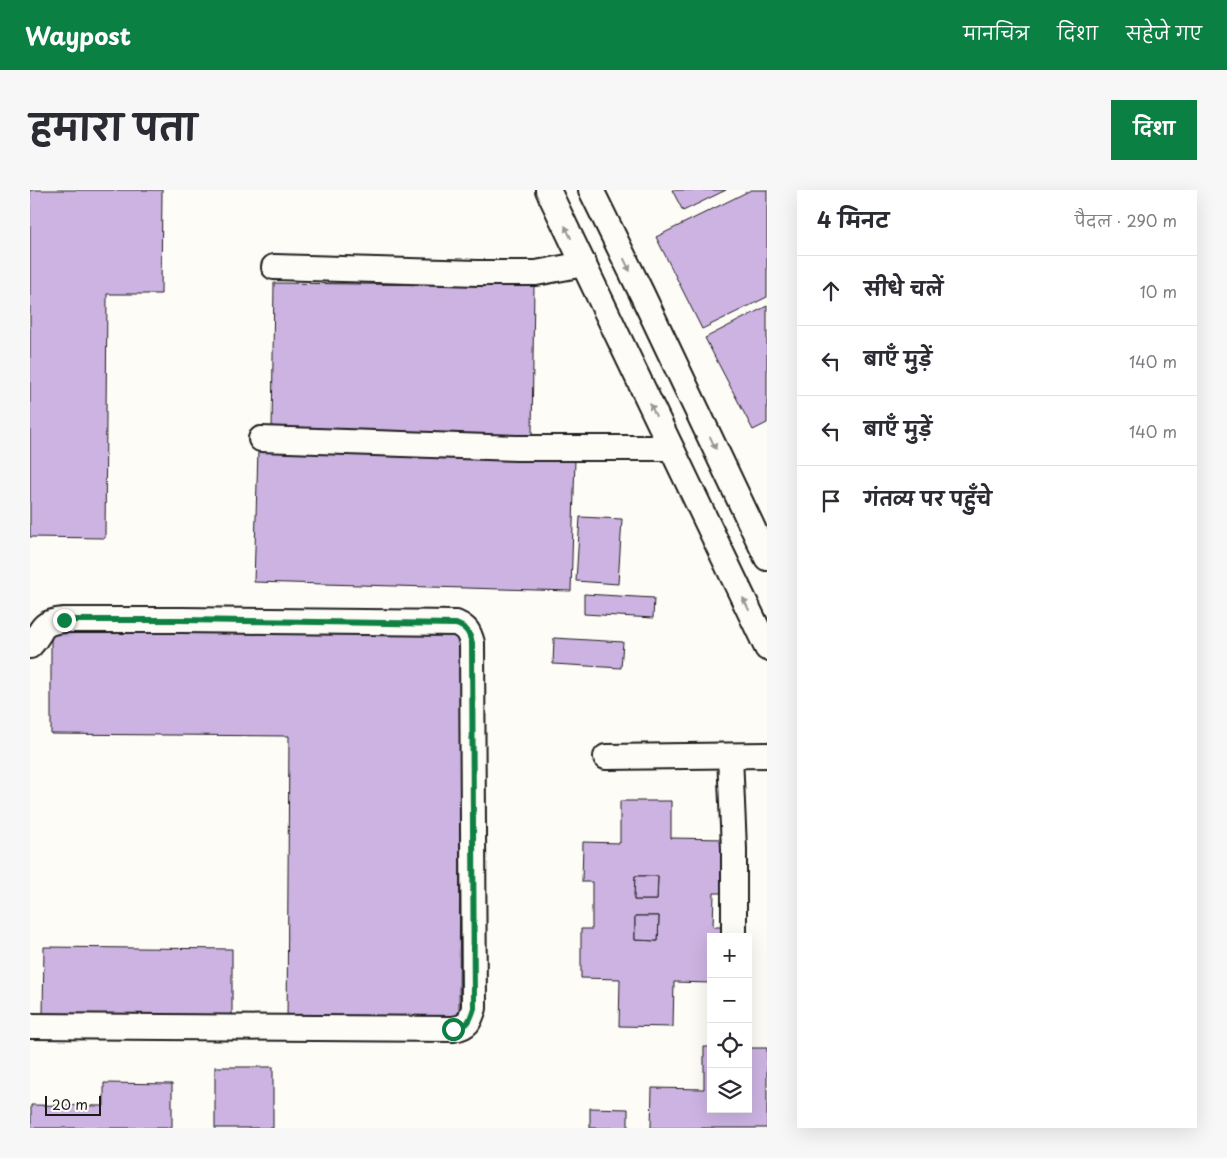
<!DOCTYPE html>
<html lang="hi">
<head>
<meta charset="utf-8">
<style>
	:root { --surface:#fff; --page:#f7f7f7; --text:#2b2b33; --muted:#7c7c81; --line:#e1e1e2; --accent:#0b8043 }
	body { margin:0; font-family:"Playpen Sans","Playpen Sans Deva",sans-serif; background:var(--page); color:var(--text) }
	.controls { position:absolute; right:15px; bottom:15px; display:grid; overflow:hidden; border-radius:0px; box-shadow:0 5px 20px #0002 }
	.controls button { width:45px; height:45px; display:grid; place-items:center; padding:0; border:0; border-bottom:1px solid var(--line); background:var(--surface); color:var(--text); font:25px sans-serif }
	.scale { position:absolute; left:15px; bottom:12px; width:56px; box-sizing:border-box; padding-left:5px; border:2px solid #1c1c1c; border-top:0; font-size:14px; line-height:18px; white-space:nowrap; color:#1c1c1c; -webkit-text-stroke:4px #fdfcf7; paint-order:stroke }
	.stop { position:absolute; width:15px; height:15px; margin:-11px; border:4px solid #0b8043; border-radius:50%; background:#fff }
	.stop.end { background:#0b8043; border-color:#fff; box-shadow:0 1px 5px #0008 }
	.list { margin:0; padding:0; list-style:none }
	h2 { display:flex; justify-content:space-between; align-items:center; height:65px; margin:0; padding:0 20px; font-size:21px }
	h2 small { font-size:16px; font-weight:400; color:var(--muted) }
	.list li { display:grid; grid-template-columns:32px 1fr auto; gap:15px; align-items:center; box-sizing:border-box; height:70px; padding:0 20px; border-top:1px solid var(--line) }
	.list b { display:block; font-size:19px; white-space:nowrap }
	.list em { font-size:16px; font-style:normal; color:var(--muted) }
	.icon { flex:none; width:28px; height:28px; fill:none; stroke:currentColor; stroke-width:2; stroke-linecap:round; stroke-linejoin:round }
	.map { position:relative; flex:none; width:737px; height:938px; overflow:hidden; border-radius:0px }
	header { display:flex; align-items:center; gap:30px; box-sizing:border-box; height:70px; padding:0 25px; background:var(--accent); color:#fff }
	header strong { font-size:24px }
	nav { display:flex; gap:28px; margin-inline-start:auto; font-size:18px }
	.intro { display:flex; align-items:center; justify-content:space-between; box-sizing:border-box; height:120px; padding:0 30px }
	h1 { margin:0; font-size:35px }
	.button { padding:12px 22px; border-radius:0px; background:var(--accent); color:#fff; font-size:18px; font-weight:700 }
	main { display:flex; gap:30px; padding:0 30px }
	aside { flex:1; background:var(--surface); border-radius:0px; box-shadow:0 5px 20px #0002 }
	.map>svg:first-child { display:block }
</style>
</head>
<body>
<header>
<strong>Waypost</strong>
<nav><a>मानचित्र</a><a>दिशा</a><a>सहेजे गए</a></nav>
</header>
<div class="intro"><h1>हमारा पता</h1><a class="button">दिशा</a></div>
<main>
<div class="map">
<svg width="737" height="938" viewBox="0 0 737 938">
	<rect width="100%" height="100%" fill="#fdfcf7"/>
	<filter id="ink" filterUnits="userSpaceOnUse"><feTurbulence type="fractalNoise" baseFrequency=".02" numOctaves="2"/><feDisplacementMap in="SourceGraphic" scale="10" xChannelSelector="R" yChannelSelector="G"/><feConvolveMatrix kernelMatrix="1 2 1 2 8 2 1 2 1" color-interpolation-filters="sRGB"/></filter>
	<g filter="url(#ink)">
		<g fill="#ccb3e2" stroke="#1c1c1c" fill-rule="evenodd">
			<path d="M0 0H132L131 104H77L75 348 0 347Z"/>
			<path d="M642 0H696L653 21Z"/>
			<path d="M721 0H737V107L672 139 626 47Z"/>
			<path d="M244 93 504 96 502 245 242 241Z"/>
			<path d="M737 116V233L723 240 675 148Z"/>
			<path d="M228 260 545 269 541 401 224 392Z"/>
			<path d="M550 327 592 329 588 394 546 391Z"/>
			<path d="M554 404 624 408 623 428 554 424Z"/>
			<path d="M21 439 431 442 429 836 257 834 259 546 21 544Z"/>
			<path d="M524 448 593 452 591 478 523 474Z"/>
			<path d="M590 611H641V648L695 649 694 703H684L683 737H694V747H681V793L644 792 643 837 589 836 590 789 551 788V739H562V692H552L553 652 590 653ZM605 686H628L627 710H604ZM605 726H629L628 751 605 750Z"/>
			<path d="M605 686H628L627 710H604Z"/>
			<path d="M605 726H629L628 751 605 750Z"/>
			<path d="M14 757 202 759V825L13 824Z"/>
			<path d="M674 857H681V919H718V858H737V938H621L622 898 674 899Z"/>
			<rect x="185" y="877" width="58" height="61"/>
			<path d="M74 893 142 894V938H1V915L74 916Z"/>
			<path d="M560 918 598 919V938H560Z"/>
		</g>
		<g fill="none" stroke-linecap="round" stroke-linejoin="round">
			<defs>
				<g id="minor">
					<path d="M518 0 737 458"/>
					<path d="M561 0 612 104 737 368"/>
					<path d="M244 77 448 83H506L554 74"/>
					<path d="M231 249 486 258H641"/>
					<path d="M0 456C15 440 7 433 34 430H152L426 433C437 438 439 442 442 453L444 818C440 831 438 837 423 839L0 836"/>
					<path d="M700 566 704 659V747"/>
					<path d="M576 567 737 565"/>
				</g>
			</defs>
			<use href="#minor" stroke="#1c1c1c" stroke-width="28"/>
			<use href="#minor" stroke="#fdfcf7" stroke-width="24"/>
		</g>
		<defs><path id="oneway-solid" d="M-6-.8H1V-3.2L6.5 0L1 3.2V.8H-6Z" transform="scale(1.25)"/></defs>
		<g fill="#989794">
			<use href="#oneway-solid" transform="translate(538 42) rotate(-116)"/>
			<use href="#oneway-solid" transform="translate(597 75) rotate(64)"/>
			<use href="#oneway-solid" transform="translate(623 220) rotate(-115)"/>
			<use href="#oneway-solid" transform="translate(683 253) rotate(65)"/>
			<use href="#oneway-solid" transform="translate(716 414) rotate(-116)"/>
		</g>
	</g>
	<g fill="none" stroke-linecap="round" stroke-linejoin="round" filter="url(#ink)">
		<path stroke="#0b8043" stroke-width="6" d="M34 430H152L426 434C437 438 439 442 442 453L444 818C440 831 438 837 423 839"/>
	</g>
</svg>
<div class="controls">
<button>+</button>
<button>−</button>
<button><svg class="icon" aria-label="locate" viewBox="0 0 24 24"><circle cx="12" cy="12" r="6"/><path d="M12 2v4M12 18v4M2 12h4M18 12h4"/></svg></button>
<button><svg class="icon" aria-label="layers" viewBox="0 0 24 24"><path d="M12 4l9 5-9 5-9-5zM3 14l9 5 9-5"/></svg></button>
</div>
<div class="scale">20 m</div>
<div class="stop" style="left:423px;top:839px"></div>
<div class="stop end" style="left:34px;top:430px"></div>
</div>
<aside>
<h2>4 मिनट<small>पैदल · 290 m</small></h2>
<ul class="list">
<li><svg class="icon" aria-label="ahead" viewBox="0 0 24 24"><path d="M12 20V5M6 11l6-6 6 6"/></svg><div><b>सीधे चलें</b></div><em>10 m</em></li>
<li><svg class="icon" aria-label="left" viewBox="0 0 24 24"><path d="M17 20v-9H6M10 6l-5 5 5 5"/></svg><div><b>बाएँ मुड़ें</b></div><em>140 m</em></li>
<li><svg class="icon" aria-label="left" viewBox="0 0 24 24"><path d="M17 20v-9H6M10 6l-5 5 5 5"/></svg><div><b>बाएँ मुड़ें</b></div><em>140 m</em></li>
<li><svg class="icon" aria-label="arrive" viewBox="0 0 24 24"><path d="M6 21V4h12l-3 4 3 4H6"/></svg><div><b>गंतव्य पर पहुँचे</b></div></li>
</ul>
</aside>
</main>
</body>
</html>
